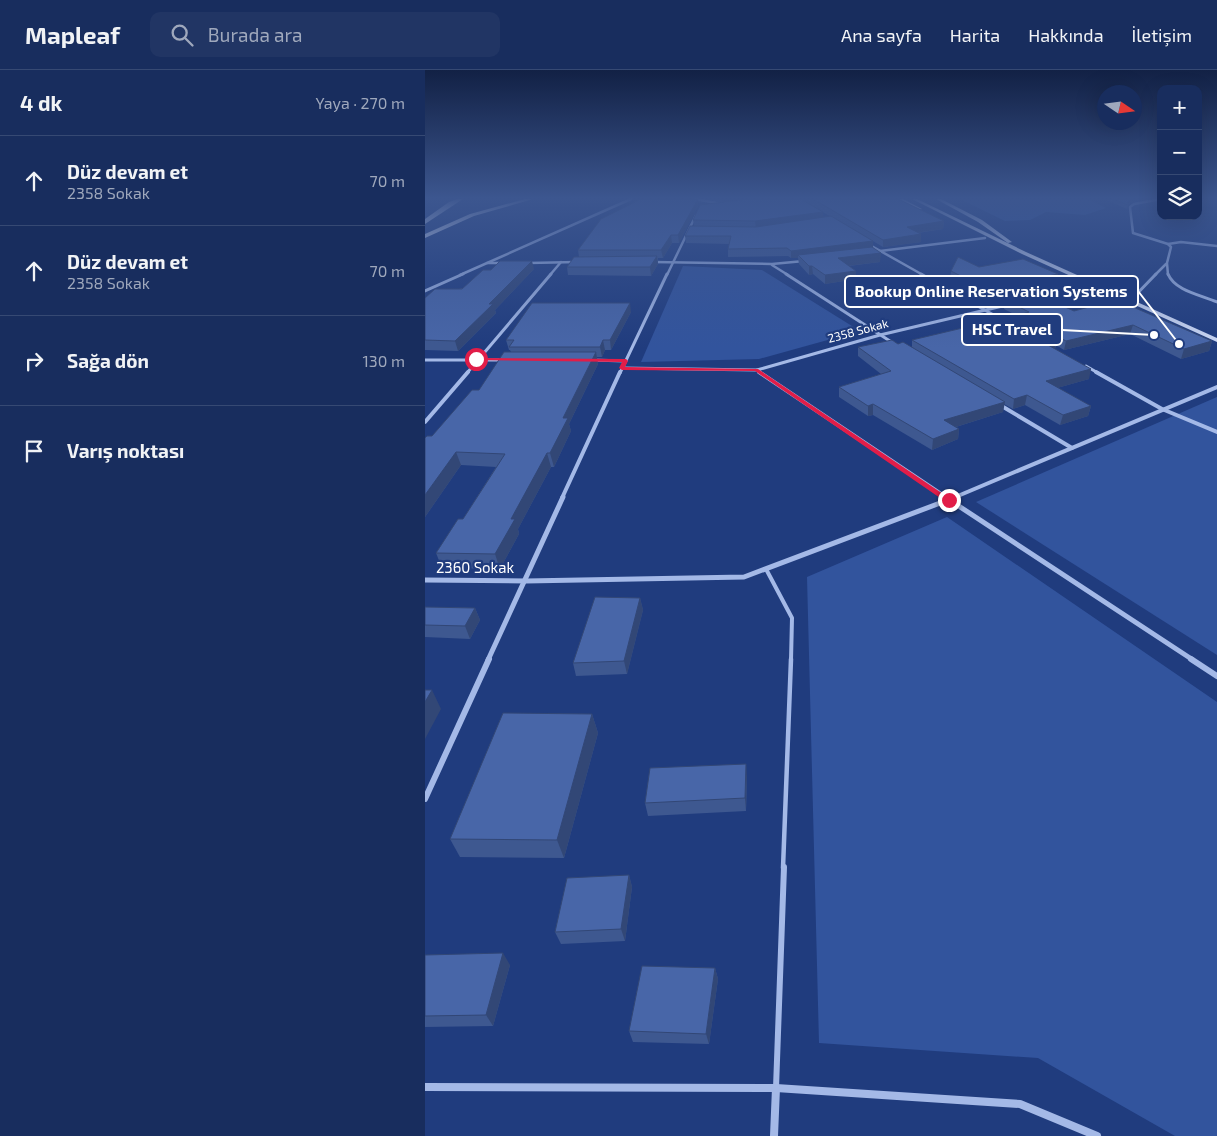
<!DOCTYPE html>
<html lang="tr">
<head>
<meta charset="utf-8">
<style>
	:root { --surface:#182d5e; --page:#213564; --text:#f1f3f6; --muted:#9fa8bc; --line:#364973 }
	body { margin:0; font-family:"Exo 2",sans-serif; background:var(--page); color:var(--text) }
	.controls { position:absolute; right:15px; top:15px; display:grid; overflow:hidden; border-radius:10px; box-shadow:0 5px 20px #0002 }
	.controls button { width:45px; height:45px; display:grid; place-items:center; padding:0; border:0; border-bottom:1px solid var(--line); background:var(--surface); color:var(--text); font:25px sans-serif }
	.compass { position:absolute; left:672px; top:15px; width:45px; height:45px; border-radius:50%; background:var(--surface); box-shadow:0 5px 20px #0002; rotate:103deg }
	.stop { position:absolute; width:15px; height:15px; margin:-11px; border:4px solid #e11d48; border-radius:50%; background:#fff }
	.stop.end { background:#e11d48; border-color:#fff; box-shadow:0 1px 5px #0008 }
	.list { margin:0; padding:0; list-style:none }
	h2 { display:flex; justify-content:space-between; align-items:center; height:65px; margin:0; padding:0 20px; font-size:21px }
	h2 small { font-size:16px; font-weight:400; color:var(--muted) }
	.list li { display:grid; grid-template-columns:32px 1fr auto; gap:15px; align-items:center; box-sizing:border-box; height:90px; padding:0 20px; border-top:1px solid var(--line) }
	.list b { display:block; font-size:19px; white-space:nowrap }
	.list p { margin:0; font-size:16px; white-space:nowrap; color:var(--muted) }
	.list em { font-size:16px; font-style:normal; color:var(--muted) }
	.icon { flex:none; width:28px; height:28px; fill:none; stroke:currentColor; stroke-width:2; stroke-linecap:round; stroke-linejoin:round }
	.map { position:relative; flex:none; width:792px; height:1066px; overflow:hidden }
	header { display:flex; align-items:center; gap:30px; box-sizing:border-box; height:70px; padding:0 25px; background:var(--surface); border-bottom:1px solid var(--line) }
	header strong { font-size:24px }
	nav { display:flex; gap:28px; margin-inline-start:auto; font-size:18px }
	.search { width:350px; height:45px; background:var(--page); display:flex; align-items:center; gap:12px; box-sizing:border-box; padding:0 18px; border-radius:10px; color:var(--muted); font-size:19px }
	main { display:flex }
	aside { flex:1; background:var(--surface) }
	.map>svg:first-child { display:block }
</style>
</head>
<body>
<header>
<strong>Mapleaf</strong>
<div class="search"><svg class="icon" aria-label="search" viewBox="0 0 24 24"><circle cx="10" cy="10" r="6"/><path d="M15 15l6 6"/></svg>Burada ara</div>
<nav><a>Ana sayfa</a><a>Harita</a><a>Hakkında</a><a>İletişim</a></nav>
</header>
<main>
<aside>
<h2>4 dk<small>Yaya · 270 m</small></h2>
<ul class="list">
<li><svg class="icon" aria-label="ahead" viewBox="0 0 24 24"><path d="M12 20V5M6 11l6-6 6 6"/></svg><div><b>Düz devam et</b><p>2358 Sokak</p></div><em>70 m</em></li>
<li><svg class="icon" aria-label="ahead" viewBox="0 0 24 24"><path d="M12 20V5M6 11l6-6 6 6"/></svg><div><b>Düz devam et</b><p>2358 Sokak</p></div><em>70 m</em></li>
<li><svg class="icon" aria-label="right" viewBox="0 0 24 24"><path d="M7 20v-9h11M14 6l5 5-5 5"/></svg><div><b>Sağa dön</b></div><em>130 m</em></li>
<li><svg class="icon" aria-label="arrive" viewBox="0 0 24 24"><path d="M6 21V4h12l-3 4 3 4H6"/></svg><div><b>Varış noktası</b></div></li>
</ul>
</aside>
<div class="map">
<svg width="792" height="1066" viewBox="0 0 792 1066">
	<rect width="100%" height="100%" fill="#203c7e"/>
	<g fill="#32549d">
		<path d="M535 129H663L681 138 660 145 621 142 605 150 580 151Z"/>
		<path d="M258 196 337 200 435 261 334 289 216 292Z"/>
		<path d="M792 327V585L551 432Z"/>
		<path d="M522 447 792 632V1066H750L613 988 394 973 382 507Z"/>
	</g>
	<g fill="none" stroke-linecap="round" stroke-linejoin="round">
		<path stroke="#a4b9e7" stroke-width="4" d="M341 499 367 548 366 590"/>
		<path stroke="#a4b9e7" stroke-width="4.5" d="M358 798 366 589"/>
		<path stroke="#a4b9e7" stroke-width="6" d="M351 1018 359 797"/>
		<g stroke="#a4b9e7" stroke-width="2.5">
			<path d="M270 129 297 134"/>
			<path d="M736 129 709 134 705 137 708 163 743 174 756 172 792 176"/>
			<path d="M443 174 498 205"/>
			<path d="M447 182 560 168"/>
			<path d="M228 192 347 194 379 191"/>
			<path d="M62 193H79"/>
			<path d="M103 193 152 192"/>
			<path d="M347 195 363 205"/>
			<path d="M35 205 206 129"/>
			<path d="M125 205 136 192"/>
			<path d="M242 205 271 145"/>
			<path d="M730 205 741 194"/>
			<path d="M743 205 742 193 746 177 743 174"/>
		</g>
		<g stroke="#a4b9e7" stroke-width="3">
			<path d="M361 204 468 273"/>
			<path d="M496 204 581 252"/>
			<path d="M743 204C750 221 776 225 792 232"/>
			<path d="M0 221 38 204"/>
			<path d="M614 229 673 217"/>
			<path d="M705 231 731 204"/>
			<path d="M0 290H80"/>
			<path d="M166 290 201 291"/>
			<path d="M661 296 673 303"/>
			<path d="M197 298 332 300 455 265 586 234"/>
			<path d="M332 300 336 303"/>
			<path d="M42 303 126 204"/>
			<path d="M195 303 242 204"/>
		</g>
		<g stroke="#a4b9e7" stroke-width="4">
			<path d="M334 302 522 428"/>
			<path d="M671 302 737 339 792 362"/>
			<path d="M575 335 647 378"/>
			<path d="M0 352 43 302"/>
			<path d="M137 428 195 302"/>
			<path d="M528 428 792 317"/>
		</g>
		<g stroke="#a4b9e7" stroke-width="5">
			<path d="M520 427 768 590"/>
			<path d="M0 510 101 511 319 507 531 427"/>
			<path d="M63 590 138 427"/>
		</g>
		<g stroke="#a4b9e7" stroke-width="6">
			<path d="M766 589 792 606"/>
			<path d="M0 729 64 589"/>
		</g>
		<g stroke="#a4b9e7" stroke-width="8">
			<path d="M0 1017 351 1018 595 1034 672 1066"/>
			<path d="M349 1066 351 1018"/>
		</g>
		<g fill="#cedaf6" fill-rule="evenodd">
			<path d="M473 129H478L497 139 494 140Z"/>
			<path d="M487 129H492L601 182 792 268V272L597 184Z"/>
			<path d="M511 129H516L557 150 587 172 583 173 553 152Z"/>
		</g>
		<g fill="#e6ecfd" fill-rule="evenodd">
			<path d="M32 129H38L0 154V149L24 132Z"/>
			<path d="M100 129H108L49 146 0 168V164L45 144Z"/>
		</g>
	</g>
	<g fill="#3e5890" fill-rule="evenodd">
		<path d="M282 129H473L519 151 518 159 493 163 496 172 458 177 448 171V177L455 192 424 196 431 201V209L400 214 388 204 384 205 374 194 373 188H366L363 186 303 187V179L304 174 261 173 260 166 269 156 268 150 295 132ZM398 142 413 151 398 148Z"/>
		<path d="M679 129H709L708 131 703 135 702 139Z"/>
		<path d="M273 136 254 173H247L238 188H233V194L226 206 143 205 142 197 154 187 153 180Z"/>
		<path d="M554 197 633 204 631 213 600 219 599 226 649 241 666 237 673 222 787 271 784 281 756 289 705 264 639 280 631 275 630 279 664 309 632 318 666 336 663 346 635 355 600 335 588 339 579 334 578 342 531 357 534 359 533 369 507 380 448 345 443 346 414 327V317L456 304 433 286V277L473 274 487 278V270L593 252V246L579 239 580 231 569 233 525 209 526 201Z"/>
		<path d="M109 199 70 240 71 243 33 281 0 280V228Z"/>
		<path d="M206 242 186 280H180L177 287H172L173 294 144 354 146 361 129 397H126L93 459 94 464 75 499 17 498 11 483 38 449 71 397 36 395 0 447V368L7 366 54 320 86 282 85 280H84L81 270Z"/>
		<path d="M215 528 218 540 202 604 151 606 148 593Z"/>
		<path d="M0 537 50 538 55 550 45 569 0 567Z"/>
		<path d="M167 644 173 663 139 788 35 787 25 769Z"/>
		<path d="M322 707 321 741 223 746 220 733Z"/>
		<path d="M204 805 207 817 200 871 136 874 130 862Z"/>
		<path d="M0 885 85 895 68 956 0 957Z"/>
		<path d="M290 898 293 909 284 974 208 972 204 961Z"/>
	</g>
	<g fill="#324776">
		<path d="M273 129V136L254 173 253 165Z"/>
		<path d="M297 129H328L297 133Z"/>
		<path d="M707 129H709L708 131 702 135 703 132Z"/>
		<path d="M398 142V149L331 158 330 151Z"/>
		<path d="M519 151 518 159 482 164V157Z"/>
		<path d="M496 164V172L458 177V170Z"/>
		<path d="M246 165 247 173 238 188 236 180Z"/>
		<path d="M448 171V179L373 185V188H366V181Z"/>
		<path d="M456 183 455 192 413 197V188Z"/>
		<path d="M232 186 233 194 226 206 225 197Z"/>
		<path d="M107 191 109 199 70 240 71 243 33 281 30 271 64 234Z"/>
		<path d="M384 196H387L388 204 384 205Z"/>
		<path d="M431 201V209L400 214V205Z"/>
		<path d="M633 204 631 213 600 219 599 228 580 230V231L569 233 571 224 588 213Z"/>
		<path d="M205 233 206 242 186 280 185 270Z"/>
		<path d="M708 255 705 264 639 280 641 271Z"/>
		<path d="M178 270 180 280 177 287 175 277Z"/>
		<path d="M787 271 784 281 756 289 759 279Z"/>
		<path d="M631 273 629 282 623 275Z"/>
		<path d="M171 282 173 294 144 354 146 361 129 397 125 383 138 348Z"/>
		<path d="M666 299 664 309 618 322 621 311Z"/>
		<path d="M602 325 600 335 588 339 589 329Z"/>
		<path d="M580 332 578 342 518 361 519 350Z"/>
		<path d="M448 334V345L443 346V336Z"/>
		<path d="M666 336 663 346 635 355 638 345Z"/>
		<path d="M534 359 533 369 507 380 508 369Z"/>
		<path d="M31 382 36 395 0 447V425Z"/>
		<path d="M122 383 126 397 93 459 94 464 75 499 70 484 86 449Z"/>
		<path d="M215 528 218 540 202 604 199 591Z"/>
		<path d="M50 538 55 550 45 569 40 556Z"/>
		<path d="M7 620 16 639 0 669V632Z"/>
		<path d="M167 644 173 663 139 788 132 770Z"/>
		<path d="M321 694 322 707 321 741 320 728Z"/>
		<path d="M204 805 207 817 200 871 196 859Z"/>
		<path d="M78 883 85 895 68 956 61 945Z"/>
		<path d="M290 898 293 909 284 974 281 964Z"/>
	</g>
	<g fill="#4866a8" stroke="#324776">
		<path d="M216 129H273L253 165H246L236 180H153L176 149Z"/>
		<path d="M323 129H376L398 142 330 151 268 150 275 135Z"/>
		<path d="M388 129H473L519 151 482 157 496 164 458 170Z"/>
		<path d="M688 129H707L703 132V135Z"/>
		<path d="M406 146 448 171 366 181 362 178 303 179 306 166H260L265 156 331 157Z"/>
		<path d="M447 177 456 183 413 188 431 201 400 205 387 196H384L373 185Z"/>
		<path d="M232 186 225 197H142L149 187Z"/>
		<path d="M533 187 554 197 598 189 633 204 588 213 600 219 571 224 526 201Z"/>
		<path d="M75 191H107L64 234H68L30 271 0 270V228L10 219H37L58 200H66Z"/>
		<path d="M673 222 787 271 759 279 708 255 641 271 594 245 604 242 580 230 611 224 649 241 668 236H667Z"/>
		<path d="M107 233H205L185 270H178L175 277H84L89 270H81Z"/>
		<path d="M584 247 631 273 623 275 666 299 621 311 666 336 638 345 602 325 589 329 487 270Z"/>
		<path d="M467 270 473 274 478 272 580 332 519 350 534 359 508 369 448 334 443 336 414 317 466 301 433 277Z"/>
		<path d="M79 282H171L138 348H143L125 383H122L86 449H90L70 484 11 483 33 449H38L80 384 31 382 0 425V368L2 366H7L47 320H54Z"/>
		<path d="M170 527 215 528 199 591 148 593Z"/>
		<path d="M0 537 50 538 40 556 0 555Z"/>
		<path d="M0 620H7L0 632Z"/>
		<path d="M78 643 167 644 132 770 25 769Z"/>
		<path d="M321 694 320 728 220 733 225 698Z"/>
		<path d="M204 805 196 859 130 862 142 808Z"/>
		<path d="M78 883 61 945 0 946V885Z"/>
		<path d="M217 896 290 898 281 964 204 961Z"/>
	</g>
	<linearGradient id="sky" x2="0" y2="1"><stop stop-color="#122145"/><stop offset="0.46" stop-color="#3c568f"/><stop offset="1" stop-color="#3c568f" stop-opacity="0"/></linearGradient>
	<rect width="792" height="278" fill="url(#sky)"/>
	<path fill="#e11d48" d="M51 288 201 289 203 291 200 297 333 299 527 430 521 432 330 301 197 300 194 298 197 292 50 290Z"/>
	<g text-anchor="middle" stroke-width="4.5" stroke-linejoin="round" paint-order="stroke">
		<g font-size="12" fill="#fff" stroke="#203c7e">
			<text transform="translate(433 261) rotate(-15)" y="4">2358 Sokak</text>
		</g>
		<g font-size="15" fill="#fff" stroke="#203c7e">
			<text x="50" y="503">2360 Sokak</text>
		</g>
	</g>
	<path fill="none" stroke="#fff" stroke-width="2" d="M754 274L713 221M729 265L637 260"/>
	<g fill="#fff" stroke="#203c7e" stroke-width="2">
		<circle cx="754" cy="274" r="5"/>
		<circle cx="729" cy="265" r="5"/>
	</g>
	<g fill="#203c7e" stroke="#fff" stroke-width="2">
		<rect x="420" y="206" width="293" height="31" rx="5"/>
		<rect x="537" y="244" width="100" height="31" rx="5"/>
	</g>
	<g font-size="16" text-anchor="middle" font-weight="bold" fill="#fff">
		<text x="566" y="227">Bookup Online Reservation Systems</text>
		<text x="587" y="265">HSC Travel</text>
	</g>
</svg>
<div class="controls">
<button>+</button>
<button>−</button>
<button><svg class="icon" aria-label="layers" viewBox="0 0 24 24"><path d="M12 4l9 5-9 5-9-5zM3 14l9 5 9-5"/></svg></button>
</div>
<svg class="compass" viewBox="-18 -18 36 36"><path d="M0-13l5 13h-10z" fill="#e53935"/><path d="M0 13l5-13h-10z" fill="#9fa8bc"/></svg>
<div class="stop" style="left:51px;top:289px"></div>
<div class="stop end" style="left:524px;top:430px"></div>
</div>
</main>
</body>
</html>
